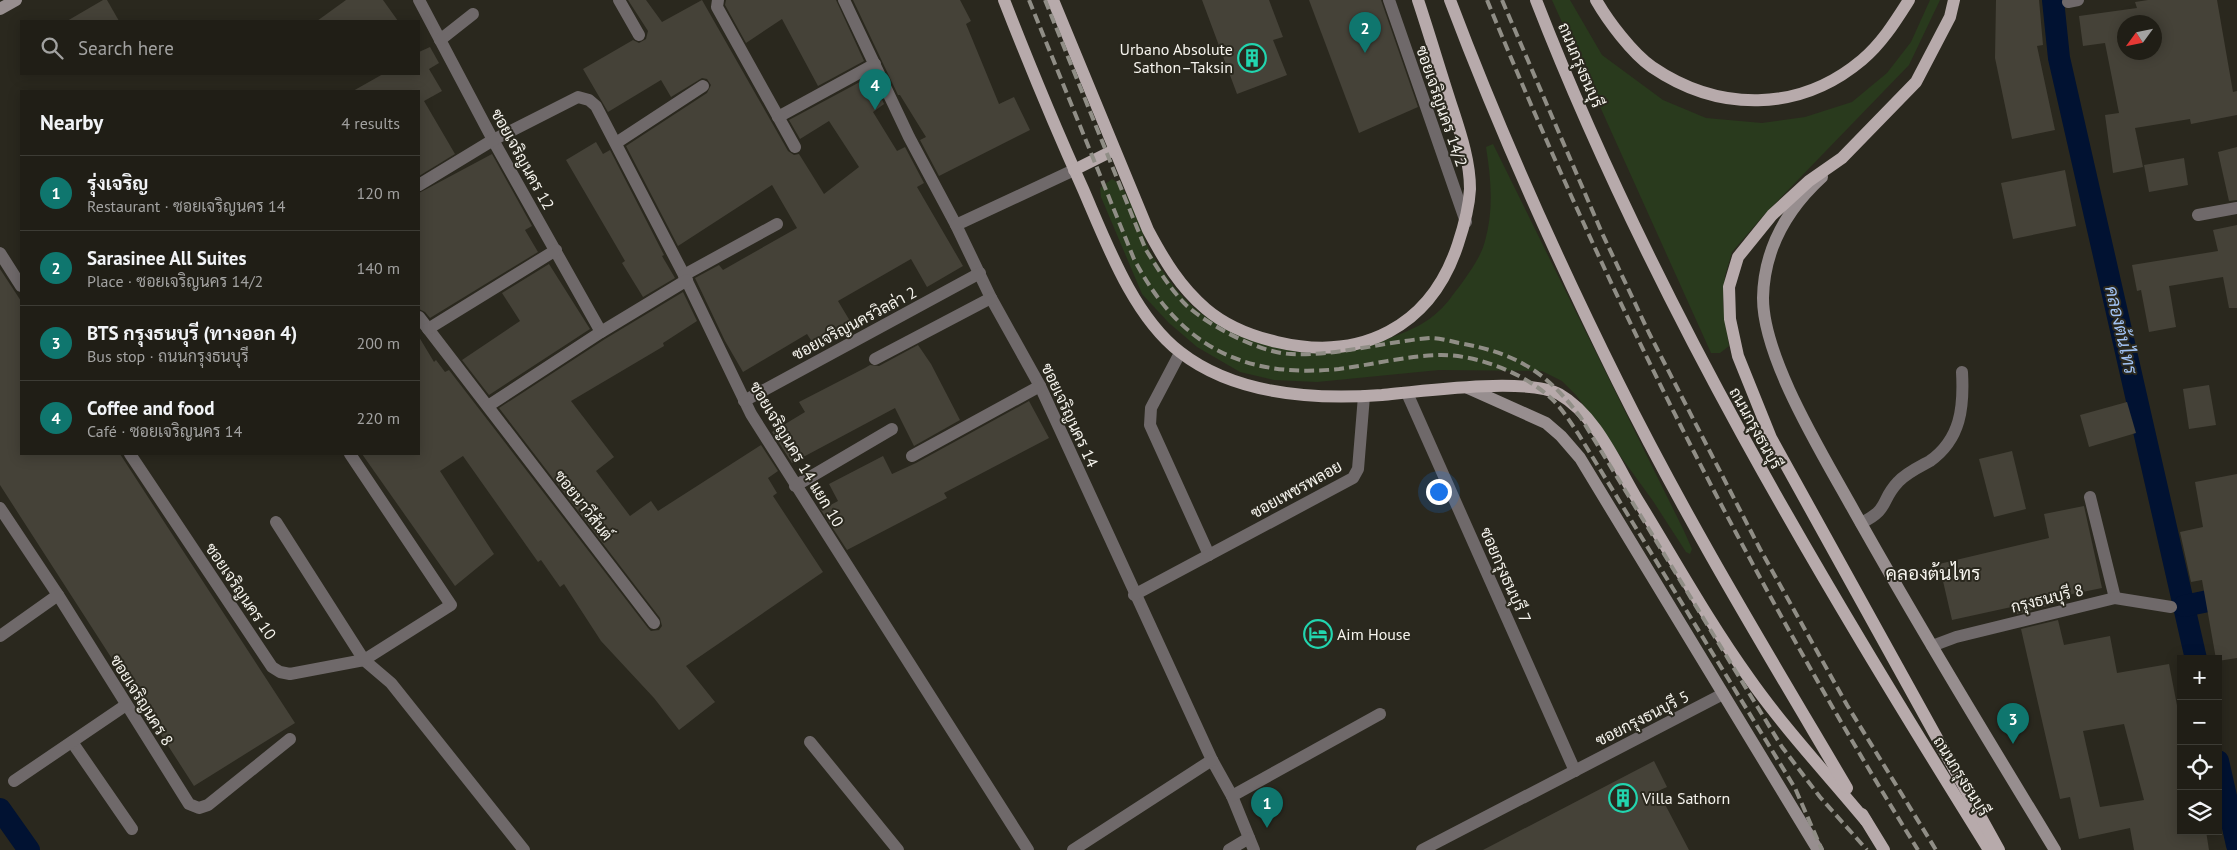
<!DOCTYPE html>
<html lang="en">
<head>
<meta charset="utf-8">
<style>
	:root { --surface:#201e16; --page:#2d2b23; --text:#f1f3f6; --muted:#a2a2a1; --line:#3d3c35; --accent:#0f766e }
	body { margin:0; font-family:"PT Sans",Sarabun,sans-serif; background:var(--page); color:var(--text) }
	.controls { position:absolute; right:15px; bottom:15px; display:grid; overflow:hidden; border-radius:0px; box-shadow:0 2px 12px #0003 }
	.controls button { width:45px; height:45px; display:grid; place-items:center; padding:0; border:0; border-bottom:1px solid var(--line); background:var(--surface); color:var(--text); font:25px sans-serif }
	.compass { position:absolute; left:2117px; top:15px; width:45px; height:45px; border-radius:50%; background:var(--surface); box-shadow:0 2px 12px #0003; rotate:237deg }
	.you { position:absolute; left:1438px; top:491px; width:18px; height:18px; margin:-12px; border:4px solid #fff; border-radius:50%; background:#1a73e8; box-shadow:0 0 0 8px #1a73e833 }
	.badge { display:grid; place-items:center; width:32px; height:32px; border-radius:50%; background:var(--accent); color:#fff; font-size:16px; font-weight:700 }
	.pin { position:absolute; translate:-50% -41px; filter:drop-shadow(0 1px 2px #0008) }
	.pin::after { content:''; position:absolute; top:26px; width:18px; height:15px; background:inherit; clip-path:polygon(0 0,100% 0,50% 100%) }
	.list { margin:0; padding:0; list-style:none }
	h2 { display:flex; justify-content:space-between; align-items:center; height:65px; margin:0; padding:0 20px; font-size:21px }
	h2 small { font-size:16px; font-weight:400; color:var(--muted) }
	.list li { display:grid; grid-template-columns:32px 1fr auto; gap:15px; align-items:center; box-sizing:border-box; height:75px; padding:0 20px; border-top:1px solid var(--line) }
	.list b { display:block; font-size:19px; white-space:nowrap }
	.list p { margin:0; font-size:16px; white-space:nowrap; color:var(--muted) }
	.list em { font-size:16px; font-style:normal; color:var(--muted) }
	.icon { flex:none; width:28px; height:28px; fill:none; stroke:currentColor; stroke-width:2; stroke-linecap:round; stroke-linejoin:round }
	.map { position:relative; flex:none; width:2237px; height:850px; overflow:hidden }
	.search { position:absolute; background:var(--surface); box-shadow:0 2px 12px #0003; left:20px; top:20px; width:400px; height:55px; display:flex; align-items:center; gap:12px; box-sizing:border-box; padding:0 18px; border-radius:0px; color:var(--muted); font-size:19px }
	.panel { position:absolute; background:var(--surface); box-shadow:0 2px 12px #0003; left:20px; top:90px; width:400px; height:365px; border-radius:0px }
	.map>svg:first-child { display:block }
</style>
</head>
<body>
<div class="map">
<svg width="2237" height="850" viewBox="0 0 2237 850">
	<rect width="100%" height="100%" fill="#2a281e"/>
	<g fill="#293a1d">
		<path d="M1552 0H1570L1602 55 1663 100 1706 118 1762 123 1805 117 1852 102 1887 73 1911 42 1930 0H1940L1909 65 1763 216 1732 252 1725 276 1723 304 1729 346 1720 353H1711Z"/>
		<path d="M1493 144 1684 531 1692 549 1690 554 1686 552 1653 501 1576 395 1562 381 1542 371 1439 370 1317 382 1274 380 1240 372 1197 347 1169 323 1142 294 1101 197 1100 188 1112 179C1131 187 1142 238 1152 255 1165 275 1179 296 1198 311 1212 322 1228 329 1244 336 1299 359 1340 359 1395 336 1411 330 1427 323 1440 310 1447 304 1453 294 1459 287 1469 273 1481 257 1485 241 1494 209 1491 179 1486 147Z"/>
	</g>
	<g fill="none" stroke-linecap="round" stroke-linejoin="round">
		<g stroke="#011232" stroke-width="22">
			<path d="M2053 0 2059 58 2196 659"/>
			<path d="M2184 606 2237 595"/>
			<path d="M2218 761 2237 845"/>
			<path d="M0 809 29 850"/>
		</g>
	</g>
	<g fill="#454238" fill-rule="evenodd">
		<path d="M103 0H107L119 21H67Z"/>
		<path d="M346 0H383L398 21H317Z"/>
		<path d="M628 0H646L662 22 702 0 788 151 794 155 799 154 824 194 859 167 829 121 800 139 789 120 871 76 884 104 873 112 897 151 905 147 924 183 917 187 963 266 927 287 911 259 838 301 853 326 816 348 807 334 743 372 725 341 695 278 719 265 723 270 797 228 772 185 678 246 626 146 707 93 711 85 707 79 702 78 671 97 661 80 608 112 583 69 633 40 639 43 646 39 648 31Z"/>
		<path d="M726 0H836L864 61 818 86 782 19 746 43 725 5Z"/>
		<path d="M853 0H960L971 21 966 24 999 104 1014 97 1030 130 939 176 920 140 926 137 900 95H898Z"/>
		<path d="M1202 0H1269L1283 37 1273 40 1287 75 1237 94Z"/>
		<path d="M1309 0H1381L1418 107 1359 133Z"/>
		<path d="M1996 0H2039L2043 45 2037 46 2055 130 2012 139 1995 58Z"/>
		<path d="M2148 0H2217L2233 92 2237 91V115L2191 124 2190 119 2135 128 2143 167 2113 173 2105 115 2119 113 2105 43 2083 46 2079 16 2137 8 2135 2ZM2124 22H2154V52H2124Z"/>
		<path d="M430 47 439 63 429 69 442 91 424 101 455 154 419 176V91H353L383 74H419V52Z"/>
		<path d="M596 142 603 154 610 150 664 255 662 256 675 278 643 297 622 263 625 261 566 160Z"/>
		<path d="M2237 147V200L2229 201 2218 152Z"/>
		<path d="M492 154 532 226 525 230 538 252 430 318 425 312 419 309V193Z"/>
		<path d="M2184 158 2188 185 2149 192 2144 165Z"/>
		<path d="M2065 170 2076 226 2013 239 2001 183Z"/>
		<path d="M2237 225V308H2229L2223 277 2169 286 2176 327 2149 332 2141 290 2137 291 2132 265 2218 251 2213 230Z"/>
		<path d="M549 264 590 329 489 395 462 360 520 321 502 293Z"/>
		<path d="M0 269 21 301V454H120L295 723 194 786 0 485Z"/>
		<path d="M683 292 697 321 663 343 664 346 571 401 614 457 596 471 630 516 651 501 658 511 761 445 778 471 768 478 777 493 773 496 823 572 686 666 715 702 679 730 654 698 601 641 564 584 560 587 541 560 538 562 463 456 440 471 494 554 455 586 362 454H419V337L434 362 436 360 445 372 449 370 648 628 651 631 659 630 662 626 660 618 499 408 605 339Z"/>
		<path d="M918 345 931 364 960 420 914 446 895 408 792 463 772 432 805 412 799 402 865 368 870 365 879 366Z"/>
		<path d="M2209 385 2216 425 2189 429 2183 389Z"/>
		<path d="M1029 401 1049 438 944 493 947 498 847 550 821 510 838 501 829 484 883 456 892 474 916 463Z"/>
		<path d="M2127 402 2136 433 2089 447 2080 415Z"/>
		<path d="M2012 451 2026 509 1994 517 1979 459Z"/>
		<path d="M2237 474V658L2218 661 2216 659 2202 580 2191 582 2180 532 2203 527 2195 482Z"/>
		<path d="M2084 506 2102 588 2053 598 2055 604 2017 614 2016 606 1952 620 1939 564 2049 538 2044 514Z"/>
		<path d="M2058 620 2064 645 2110 636 2117 673 2169 664 2181 726V831H2206L2209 850H2134L2130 828 2079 839 2070 797 2060 799 2021 629ZM2124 724 2144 800 2100 807 2083 731Z"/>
		<path d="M1654 761 1667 787 1658 791 1689 850H1483Z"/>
	</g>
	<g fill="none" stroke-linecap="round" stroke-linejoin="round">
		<g stroke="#6f696a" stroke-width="12">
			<path d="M419 0 493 140 601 332"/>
			<path d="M619 0 639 35"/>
			<path d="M718 0 717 7 795 147"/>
			<path d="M844 0 909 137 956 225 991 298 1040 386 1212 760 1232 796 1254 850"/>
			<path d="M1389 0 1466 222"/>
			<path d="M2068 2 2078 0"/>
			<path d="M440 40 473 14"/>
			<path d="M778 117 875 64"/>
			<path d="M616 143 703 86"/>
			<path d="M419 185 493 140 578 97 589 100 596 106 684 275 751 414 1028 850"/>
			<path d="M2198 215 2237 208"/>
			<path d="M956 225 1074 170"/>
			<path d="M0 253 21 286"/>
			<path d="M684 275 777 224"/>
			<path d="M419 317 654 623"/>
			<path d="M428 329 556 250"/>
			<path d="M1180 353 1151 408 1150 425 1209 555"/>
			<path d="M875 359 991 298"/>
			<path d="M1407 393 1575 771"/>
			<path d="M744 401 980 273"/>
			<path d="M488 406 601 332 687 280"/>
			<path d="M130 454 272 667 280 672 290 674 364 660 391 683 524 850"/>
			<path d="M912 456 1040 386"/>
			<path d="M795 486 892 429"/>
			<path d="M2090 497 2115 598"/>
			<path d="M0 508 58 595 189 804 199 808 208 805 290 739"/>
			<path d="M276 522 364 660 451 605 350 454"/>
			<path d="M1861 523C1890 509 1880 501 1898 482 1906 473 1919 467 1930 461 1961 439 1964 407 1962 372"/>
			<path d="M1134 595 1353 478 1358 469 1364 396"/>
			<path d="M0 636 58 595"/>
			<path d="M1932 646 1956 637 2115 598 2171 607"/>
			<path d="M72 742 132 829"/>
			<path d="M810 742 898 850"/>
			<path d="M14 781 126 705"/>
			<path d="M1232 796 1380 714"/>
			<path d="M1073 850 1212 760"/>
			<path d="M1229 850 1249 838"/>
			<path d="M1422 850 1723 694"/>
		</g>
		<g stroke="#978e8f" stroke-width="12">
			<path d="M0 9 16 0"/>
			<path d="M1822 177C1787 209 1764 249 1763 298 1763 357 1820 450 1849 502 1915 620 1985 735 2055 850"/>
			<path d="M1468 388 1546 423 1561 436 1580 458 1818 850"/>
		</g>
		<g stroke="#b7aaab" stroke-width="12">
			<path d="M1004 0C1029 64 1055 127 1083 189 1106 242 1133 316 1180 352 1235 395 1315 400 1382 395 1421 391 1527 377 1559 394 1596 415 1616 464 1637 499 1674 559 1708 621 1749 678 1784 728 1827 774 1866 821"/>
			<path d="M1053 0 1148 230C1164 260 1180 287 1206 309 1226 326 1251 336 1277 342 1361 362 1431 327 1458 244 1464 226 1469 208 1470 189 1470 159 1459 129 1450 101 1439 67 1429 33 1418 0"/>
			<path d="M1450 0C1499 130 1556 257 1618 382 1687 521 1768 654 1847 788"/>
			<path d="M1536 0C1653 301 1819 577 1989 850"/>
			<path d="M1596 0C1608 21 1632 53 1652 67 1718 112 1799 113 1862 60 1882 43 1895 22 1909 0"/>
			<path d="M1954 0 1950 17 1916 82 1842 158 1809 181 1772 215 1738 257 1729 287 1730 319 1738 356 1771 438 1999 850"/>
			<path d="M1074 170 1114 150"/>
			<path d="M1862 814 1884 850"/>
		</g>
		<g stroke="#908e86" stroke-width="4" stroke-dasharray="10 5" stroke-linecap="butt">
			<path d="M1029 0 1134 259C1179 345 1242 379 1339 369 1370 365 1411 355 1441 355 1478 355 1524 373 1552 399 1563 410 1571 423 1579 435L1795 788 1822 850"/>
			<path d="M1045 0 1146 250C1158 269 1170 289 1186 305 1209 326 1260 353 1291 354 1338 356 1383 342 1430 338 1439 338 1450 341 1459 343 1516 353 1547 372 1581 418L1782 747 1820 797 1867 850"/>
			<path d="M1487 0C1608 295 1750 579 1918 850"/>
			<path d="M1502 0 1602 233 1649 333 1760 549 1847 705 1936 850"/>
		</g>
	</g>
	<defs>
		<symbol id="building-ring" viewBox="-11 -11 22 22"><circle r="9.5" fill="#2a281e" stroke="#22d5af" stroke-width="1.5"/><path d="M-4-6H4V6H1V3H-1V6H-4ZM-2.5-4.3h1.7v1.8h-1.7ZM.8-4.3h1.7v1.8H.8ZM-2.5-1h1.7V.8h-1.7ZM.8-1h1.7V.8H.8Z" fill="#22d5af"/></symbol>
		<symbol id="hotel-ring" viewBox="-11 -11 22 22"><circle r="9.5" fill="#2a281e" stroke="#22d5af" stroke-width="1.5"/><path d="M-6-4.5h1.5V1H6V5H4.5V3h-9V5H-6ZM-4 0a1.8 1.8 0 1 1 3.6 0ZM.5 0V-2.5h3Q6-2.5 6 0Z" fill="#22d5af"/></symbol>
	</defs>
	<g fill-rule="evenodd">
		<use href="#building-ring" x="1236" y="42" width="32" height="32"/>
		<use href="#hotel-ring" x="1302" y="618" width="32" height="32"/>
		<use href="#building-ring" x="1607" y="782" width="32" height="32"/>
	</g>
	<g text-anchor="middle" stroke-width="4" stroke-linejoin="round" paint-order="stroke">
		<g font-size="16" fill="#f5f3ed" stroke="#2a281e" text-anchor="start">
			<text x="1233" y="55" text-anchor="end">Urbano Absolute<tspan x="1233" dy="18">Sathon–Taksin</tspan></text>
			<text x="1337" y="640">Aim House</text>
			<text x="1642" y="804">Villa Sathorn</text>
		</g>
		<g font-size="16" fill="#f5f3ed" stroke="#2a281e">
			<text transform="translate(1581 65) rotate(67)" y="6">ถนนกรุงธนบุรี</text>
			<text transform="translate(1442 106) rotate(71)" y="6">ซอยเจริญนคร 14/2</text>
			<text transform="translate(523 159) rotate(61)" y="6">ซอยเจริญนคร 12</text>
			<text transform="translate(854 323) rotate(-28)" y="6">ซอยเจริญนครวิลล่า 2</text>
			<text transform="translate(1070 415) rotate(65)" y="6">ซอยเจริญนคร 14</text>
			<text transform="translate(1756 428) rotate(61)" y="6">ถนนกรุงธนบุรี</text>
			<text transform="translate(797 454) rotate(59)" y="6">ซอยเจริญนคร 14 แยก 10</text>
			<text transform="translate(1296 489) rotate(-29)" y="6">ซอยเพชรพลอย</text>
			<text transform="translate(584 505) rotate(52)" y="6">ซอยนาวีสันต์</text>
			<text transform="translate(1506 575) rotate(66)" y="6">ซอยกรุงธนบุรี 7</text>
			<text transform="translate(241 591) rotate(56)" y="6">ซอยเจริญนคร 10</text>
			<text transform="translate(2047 598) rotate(-14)" y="6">กรุงธนบุรี 8</text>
			<text transform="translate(142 700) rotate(58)" y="6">ซอยเจริญนคร 8</text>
			<text transform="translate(1642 718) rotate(-27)" y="6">ซอยกรุงธนบุรี 5</text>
			<text transform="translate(1962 776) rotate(58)" y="6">ถนนกรุงธนบุรี</text>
		</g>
		<g font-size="18" font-style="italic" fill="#a2c3f4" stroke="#2a281e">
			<text transform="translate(2121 330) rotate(77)" y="6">คลองต้นไทร</text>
		</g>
		<g font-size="19" fill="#f5f3ed" stroke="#2a281e">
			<text x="1933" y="580">คลองต้นไทร</text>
		</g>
	</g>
</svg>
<div class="controls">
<button>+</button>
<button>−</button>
<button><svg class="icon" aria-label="locate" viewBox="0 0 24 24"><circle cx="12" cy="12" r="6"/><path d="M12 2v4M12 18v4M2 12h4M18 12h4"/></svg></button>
<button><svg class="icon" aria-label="layers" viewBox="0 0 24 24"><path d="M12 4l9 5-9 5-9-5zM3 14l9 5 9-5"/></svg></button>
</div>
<svg class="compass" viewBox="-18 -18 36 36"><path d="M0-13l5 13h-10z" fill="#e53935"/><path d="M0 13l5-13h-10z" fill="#a2a2a1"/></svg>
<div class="you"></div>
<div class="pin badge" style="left:1267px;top:828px">1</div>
<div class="pin badge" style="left:1365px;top:53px">2</div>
<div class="pin badge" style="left:2013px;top:744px">3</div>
<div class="pin badge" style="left:875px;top:110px">4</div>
<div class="search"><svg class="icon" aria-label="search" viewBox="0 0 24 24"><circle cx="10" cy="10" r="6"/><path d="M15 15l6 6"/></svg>Search here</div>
<section class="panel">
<h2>Nearby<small>4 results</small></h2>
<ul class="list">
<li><span class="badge">1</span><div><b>รุ่งเจริญ</b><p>Restaurant · ซอยเจริญนคร 14</p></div><em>120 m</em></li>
<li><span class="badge">2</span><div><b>Sarasinee All Suites</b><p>Place · ซอยเจริญนคร 14/2</p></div><em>140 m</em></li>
<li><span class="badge">3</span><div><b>BTS กรุงธนบุรี (ทางออก 4)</b><p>Bus stop · ถนนกรุงธนบุรี</p></div><em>200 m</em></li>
<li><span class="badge">4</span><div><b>Coffee and food</b><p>Café · ซอยเจริญนคร 14</p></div><em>220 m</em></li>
</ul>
</section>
</div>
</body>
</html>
